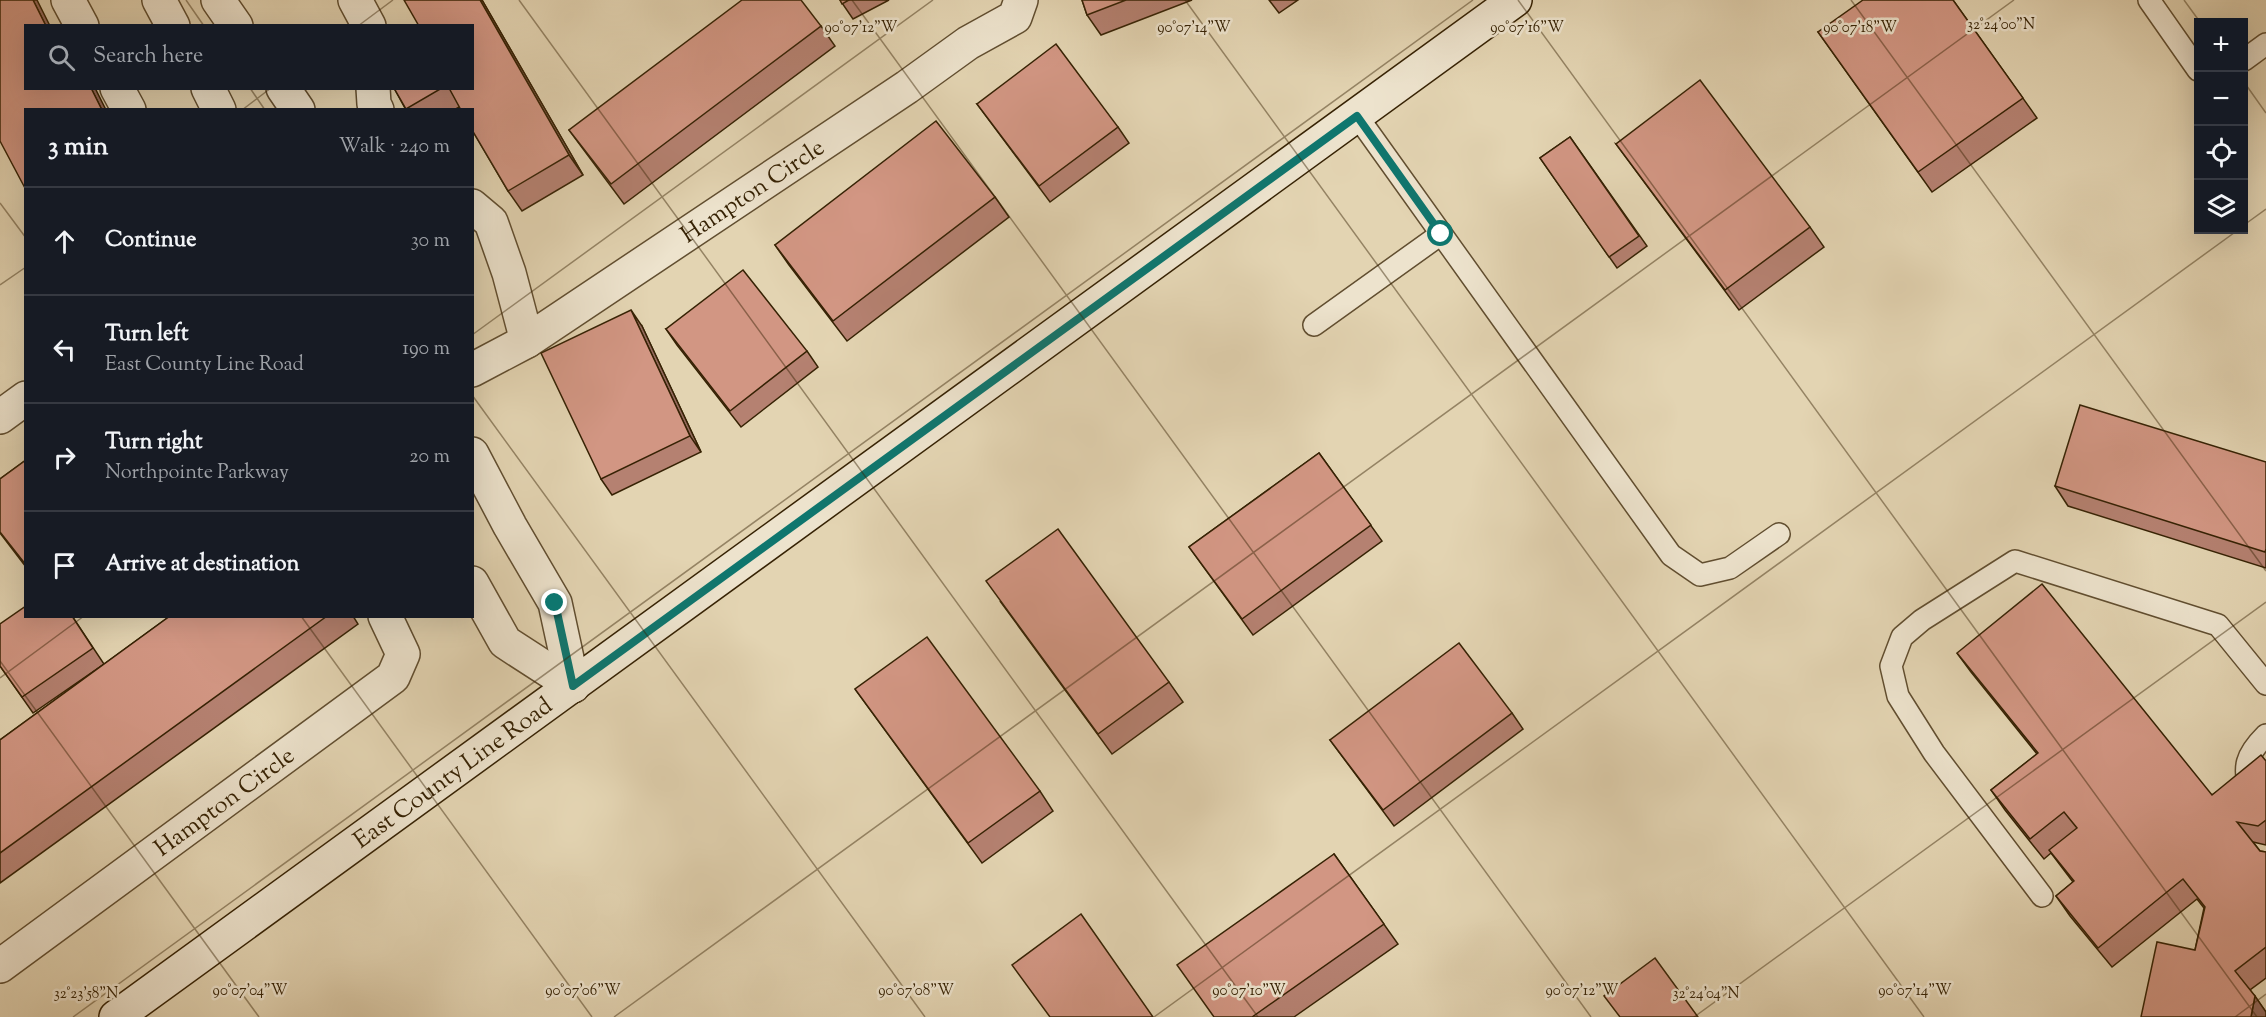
<!DOCTYPE html>
<html lang="en">
<head>
<meta charset="utf-8">
<style>
	:root { --surface:#171b24; --page:#242831; --text:#f1f3f6; --muted:#9ea1a6; --line:#363941 }
	body { margin:0; font-family:"Sorts Mill Goudy",serif; background:var(--page); color:var(--text) }
	.controls { position:absolute; right:18px; top:18px; display:grid; overflow:hidden; border-radius:0px; box-shadow:0 6px 24px #0002 }
	.controls button { width:54px; height:54px; display:grid; place-items:center; padding:0; border:0; border-bottom:2px solid var(--line); background:var(--surface); color:var(--text); font:30px sans-serif }
	.stop { position:absolute; width:18px; height:18px; margin:-14px; border:4px solid #0f766e; border-radius:50%; background:#fff }
	.stop.end { background:#0f766e; border-color:#fff; box-shadow:0 2px 6px #0008 }
	.list { margin:0; padding:0; list-style:none }
	h2 { display:flex; justify-content:space-between; align-items:center; height:78px; margin:0; padding:0 24px; font-size:26px }
	h2 small { font-size:20px; font-weight:400; color:var(--muted) }
	.list li { display:grid; grid-template-columns:39px 1fr auto; gap:18px; align-items:center; box-sizing:border-box; height:108px; padding:0 24px; border-top:2px solid var(--line) }
	.list b { display:block; font-size:22px; white-space:nowrap }
	.list p { margin:0; font-size:20px; white-space:nowrap; color:var(--muted) }
	.list em { font-size:20px; font-style:normal; color:var(--muted) }
	.icon { flex:none; width:33px; height:33px; fill:none; stroke:currentColor; stroke-width:2; stroke-linecap:round; stroke-linejoin:round }
	.map { position:relative; flex:none; width:2266px; height:1017px; overflow:hidden }
	.search { position:absolute; background:var(--surface); box-shadow:0 6px 24px #0002; left:24px; top:24px; width:450px; height:66px; display:flex; align-items:center; gap:15px; box-sizing:border-box; padding:0 21px; border-radius:0px; color:var(--muted); font-size:22px }
	.panel { position:absolute; background:var(--surface); box-shadow:0 6px 24px #0002; left:24px; top:108px; width:450px; height:510px; border-radius:0px }
	.map>svg:first-child { display:block }
</style>
</head>
<body>
<div class="map">
<svg width="2266" height="1017" viewBox="0 0 2266 1017">
	<rect width="100%" height="100%" fill="#e3d4b2"/>
	<filter id="stains"><feTurbulence type="fractalNoise" baseFrequency=".00333" numOctaves="4"/><feColorMatrix values="0 0 0 0 .2 0 0 0 0 .09 0 0 0 0 .02 0 0 0 .5 -.17"/></filter>
	<radialGradient id="worn" r=".72"><stop offset=".6" stop-color="#630" stop-opacity="0"/><stop offset="1" stop-color="#630" stop-opacity=".3"/></radialGradient>
	<g fill="none" stroke-linecap="round" stroke-linejoin="round">
		<defs>
			<g id="service">
				<path d="M2149 0 2198 70"/>
				<path d="M2244 60 2266 44"/>
				<path d="M1357 116 1671 555 1700 575 1730 568 1779 534"/>
				<path d="M1314 325 1441 234"/>
				<path d="M2251 794C2242 767 2246 755 2266 735"/>
				<path d="M2042 896 1934 753 1898 696 1891 666 1902 637 1922 620 2015 561 2218 625 2266 684"/>
			</g>
			<g id="minor">
				<path d="M68 0 82 26"/>
				<path d="M159 0 173 26"/>
				<path d="M218 0 236 26"/>
				<path d="M355 0 369 26"/>
				<path d="M117 88 129 110"/>
				<path d="M208 88 219 110"/>
				<path d="M283 88 298 110"/>
				<path d="M373 88 374 104 377 110"/>
				<path d="M472 206 491 222 509 273 527 341"/>
				<path id="s1" d="M472 370 527 341 907 87 968 43 1015 17 1021 0"/>
				<path d="M0 417 26 398"/>
				<path d="M472 454 510 526 555 603 573 686"/>
				<path d="M472 583 505 642 573 686"/>
				<path id="s2" d="M0 966 393 677 403 654 385 616"/>
			</g>
			<g id="secondary">
				<path id="s3" d="M116 1017 1515 0"/>
			</g>
		</defs>
		<use href="#service" stroke="#614e30" stroke-width="24"/>
		<use href="#minor" stroke="#614e30" stroke-width="36"/>
		<use href="#secondary" stroke="#362204" stroke-width="36"/>
		<use href="#service" stroke="#ede3cd" stroke-width="21"/>
		<use href="#minor" stroke="#ede3cd" stroke-width="33"/>
		<use href="#secondary" stroke="#ede3cd" stroke-width="33"/>
	</g>
	<g fill="#b58171" stroke="#362204" stroke-width="1.5">
		<path d="M482 0 583 175 522 211 508 191 459 107 454 110H406L394 88H472Z"/>
		<path d="M840 0H889L853 19Z"/>
		<path d="M1082 0H1192L1101 35 1087 15Z"/>
		<path d="M1269 0H1298L1279 13Z"/>
		<path d="M1953 0 2037 118 1932 192 1818 32Z"/>
		<path d="M821 26 835 46 624 204 569 130Z"/>
		<path d="M977 104 1118 127 1129 143 1050 202Z"/>
		<path d="M1570 137 1647 246 1617 268 1540 158Z"/>
		<path d="M1616 144 1810 227 1824 247 1739 310Z"/>
		<path d="M995 197 1009 217 847 341 789 265 775 245Z"/>
		<path d="M642 326 701 452 612 495 601 479Z"/>
		<path d="M666 329 807 351 818 367 741 427 677 345Z"/>
		<path d="M1319 453 1382 541 1253 635 1189 547Z"/>
		<path d="M26 460V567L0 533V479Z"/>
		<path d="M2266 462V568L2068 506 2055 486Z"/>
		<path d="M1000 601 1169 682 1183 702 1112 754Z"/>
		<path d="M72 616 104 664 33 713 0 666Z"/>
		<path d="M170 616H353L358 624 0 883V740Z"/>
		<path d="M1957 653 2212 795 2266 761V845L2253 842 2260 851 2266 852V978L2250 990 2266 1012V1017L2195 950 2204 908 2197 899 2112 967 2070 916 2056 896 2073 882 2051 853 2044 859 2005 810 1991 790 2037 754 1971 672Z"/>
		<path d="M855 689 1040 791 1053 811 982 863Z"/>
		<path d="M1512 713 1523 729 1394 826 1330 740Z"/>
		<path d="M1334 854 1398 944 1294 1017H1214Z"/>
	</g>
	<g fill="#93695c" stroke="#362204" stroke-width="1.5">
		<path d="M33 0H37L50 26H46Z"/>
		<path d="M480 0H482L583 175 569 155Z"/>
		<path d="M91 88H95L106 110H102Z"/>
		<path d="M631 310 642 326 701 452 690 436Z"/>
		<path d="M2255 996 2266 1012V1017H2251Z"/>
	</g>
	<g fill="#d29683" stroke="#362204" stroke-width="1.5">
		<path d="M0 0H33L46 26H26V88H91L102 110H26V190L0 141Z"/>
		<path d="M404 0H480L569 155 508 191 472 130V110H461L449 88H472V26H419Z"/>
		<path d="M742 0H801L821 26 611 184 569 130Z"/>
		<path d="M840 0H849L842 4Z"/>
		<path d="M1082 0H1126L1087 15Z"/>
		<path d="M1863 0H1953L2023 98 1918 172 1818 32Z"/>
		<path d="M1056 44 1118 127 1039 186 977 104Z"/>
		<path d="M1700 80 1810 227 1725 290 1616 144Z"/>
		<path d="M394 88H442L406 109Z"/>
		<path d="M936 121 995 197 833 321 775 245Z"/>
		<path d="M1570 137 1639 236 1609 257 1540 158Z"/>
		<path d="M743 270 807 351 730 411 666 329Z"/>
		<path d="M631 310 690 436 601 479 541 353Z"/>
		<path d="M2080 405 2266 462V549L2265 552 2055 486Z"/>
		<path d="M1319 453 1371 525 1242 619 1189 547Z"/>
		<path d="M26 460V565L0 532V479Z"/>
		<path d="M1058 529 1169 682 1098 734 986 581Z"/>
		<path d="M2042 584 2212 795 2261 755 2266 761V820L2258 826 2237 822 2260 851 2266 852V947L2235 971 2255 996 2251 1017H2141L2157 942 2195 950 2205 907 2183 879 2098 948 2056 896 2074 881 2049 850 2077 828 2064 812 2030 839 1991 790 2038 753 1957 653Z"/>
		<path d="M26 606V616H72L93 648 22 697 0 666V624Z"/>
		<path d="M170 616H327L0 853V740Z"/>
		<path d="M927 637 1040 791 968 843 855 689Z"/>
		<path d="M1459 643 1512 713 1383 810 1330 740Z"/>
		<path d="M1334 854 1384 924 1252 1017H1214L1177 965Z"/>
		<path d="M1081 914 1153 1017H1050L1012 965Z"/>
		<path d="M1655 958 1698 1017H1620L1604 996Z"/>
	</g>
	<g fill="none" stroke-linecap="round" stroke-linejoin="round">
		<path stroke="#0f766e" stroke-width="8" d="M555 603 573 686 1357 116 1441 234"/>
	</g>
	<path fill="none" stroke="#362204" stroke-width="1.5" stroke-opacity="0.45" d="M186 0 204 26M519 0 1258 1017M852 0 1591 1017M1185 0 1924 1017M1518 0 2257 1017M1851 0 2266 571M2184 0 2200 22M358 26 393 0M2244 82 2266 113M250 88 265 110M242 110 271 88M0 203 26 238M2244 225 2266 209M0 285 26 267M472 335 933 0M472 395 925 1017M301 616 592 1017M0 661 259 1017M0 678 84 616M73 1017 1473 0M614 1017 2014 0M1154 1017 2238 230M1694 1017 2266 602M2235 1017 2266 994"/>
	<g text-anchor="middle" stroke-width="5" stroke-linejoin="round" paint-order="stroke">
		<g font-size="24" fill="#362204" stroke="#ede3cd">
			<text dy="8" stroke="none"><textPath href="#s1" startOffset="333">Hampton Circle</textPath></text>
			<text dy="8" stroke="none"><textPath href="#s3" startOffset="416">East County Line Road</textPath></text>
			<text dy="8" stroke="none"><textPath href="#s2" startOffset="278">Hampton Circle</textPath></text>
		</g>
	</g>
	<g font-size="15" text-anchor="middle" fill="#362204" stroke="#ede3cd" stroke-width="5" stroke-linejoin="round" paint-order="stroke">
		<text x="2001" y="29">32°24'00"N</text>
		<text x="861" y="32">90°07'12"W</text>
		<text x="1194" y="32">90°07'14"W</text>
		<text x="1527" y="32">90°07'16"W</text>
		<text x="1860" y="32">90°07'18"W</text>
		<text x="250" y="995">90°07'04"W</text>
		<text x="583" y="995">90°07'06"W</text>
		<text x="916" y="995">90°07'08"W</text>
		<text x="1249" y="995">90°07'10"W</text>
		<text x="1582" y="995">90°07'12"W</text>
		<text x="1915" y="995">90°07'14"W</text>
		<text x="86" y="998">32°23'58"N</text>
		<text x="1706" y="998">32°24'04"N</text>
	</g>
	<rect width="100%" height="100%" filter="url(#stains)"/>
	<rect width="100%" height="100%" fill="url(#worn)"/>
</svg>
<div class="controls">
<button>+</button>
<button>−</button>
<button><svg class="icon" aria-label="locate" viewBox="0 0 24 24"><circle cx="12" cy="12" r="6"/><path d="M12 2v4M12 18v4M2 12h4M18 12h4"/></svg></button>
<button><svg class="icon" aria-label="layers" viewBox="0 0 24 24"><path d="M12 4l9 5-9 5-9-5zM3 14l9 5 9-5"/></svg></button>
</div>
<div class="stop" style="left:1441px;top:234px"></div>
<div class="stop end" style="left:555px;top:603px"></div>
<div class="search"><svg class="icon" aria-label="search" viewBox="0 0 24 24"><circle cx="10" cy="10" r="6"/><path d="M15 15l6 6"/></svg>Search here</div>
<section class="panel">
<h2>3 min<small>Walk · 240 m</small></h2>
<ul class="list">
<li><svg class="icon" aria-label="ahead" viewBox="0 0 24 24"><path d="M12 20V5M6 11l6-6 6 6"/></svg><div><b>Continue</b></div><em>30 m</em></li>
<li><svg class="icon" aria-label="left" viewBox="0 0 24 24"><path d="M17 20v-9H6M10 6l-5 5 5 5"/></svg><div><b>Turn left</b><p>East County Line Road</p></div><em>190 m</em></li>
<li><svg class="icon" aria-label="right" viewBox="0 0 24 24"><path d="M7 20v-9h11M14 6l5 5-5 5"/></svg><div><b>Turn right</b><p>Northpointe Parkway</p></div><em>20 m</em></li>
<li><svg class="icon" aria-label="arrive" viewBox="0 0 24 24"><path d="M6 21V4h12l-3 4 3 4H6"/></svg><div><b>Arrive at destination</b></div></li>
</ul>
</section>
</div>
</body>
</html>
